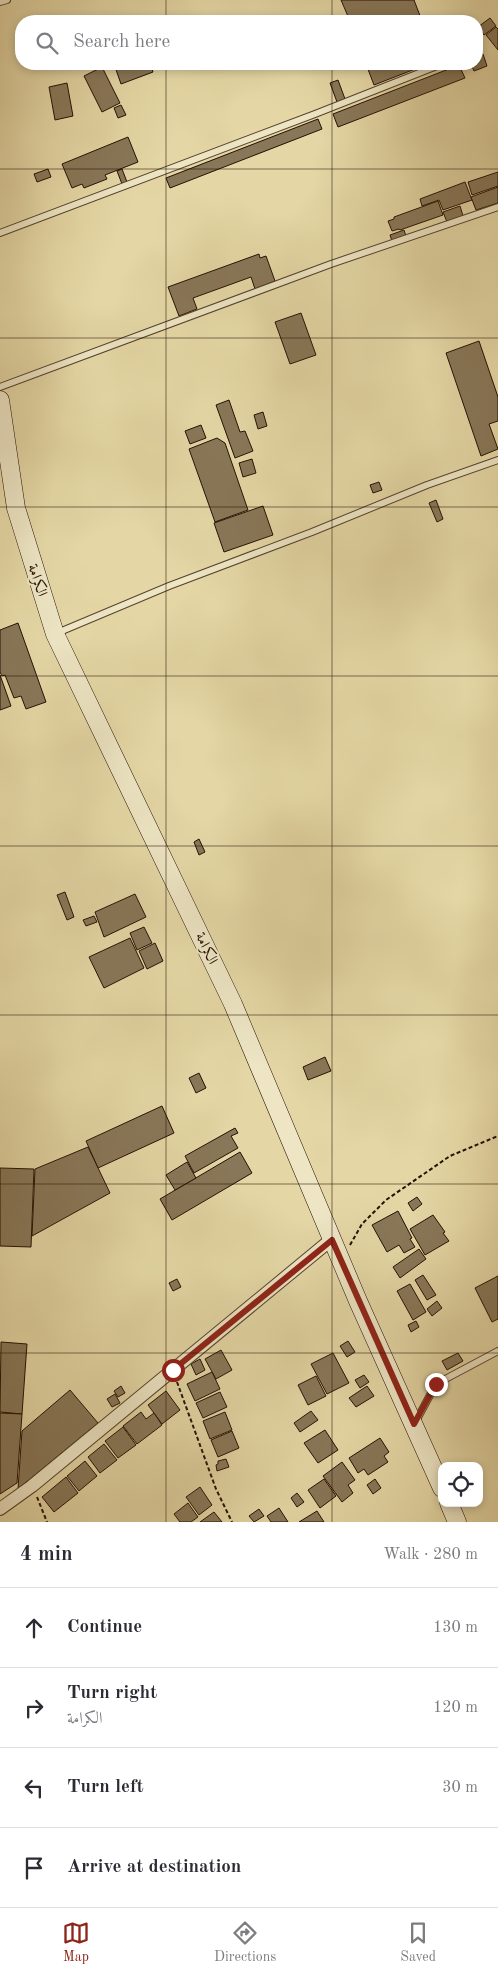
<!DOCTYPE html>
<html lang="en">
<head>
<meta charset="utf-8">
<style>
	:root { --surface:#fff; --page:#f7f7f7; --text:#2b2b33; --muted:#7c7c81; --line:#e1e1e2; --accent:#8f2418 }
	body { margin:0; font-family:"Old Standard TT",Amiri,serif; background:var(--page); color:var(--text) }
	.controls { position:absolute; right:15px; bottom:15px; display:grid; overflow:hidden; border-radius:10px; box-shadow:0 2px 8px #0003 }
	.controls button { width:45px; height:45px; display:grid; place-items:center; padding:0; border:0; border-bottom:1px solid var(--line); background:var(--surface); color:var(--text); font:25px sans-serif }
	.stop { position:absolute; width:15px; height:15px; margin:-11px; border:4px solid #8f2418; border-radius:50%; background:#fff }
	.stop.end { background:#8f2418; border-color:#fff; box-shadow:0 1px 5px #0008 }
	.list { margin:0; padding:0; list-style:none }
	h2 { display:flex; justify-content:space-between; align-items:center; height:65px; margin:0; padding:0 20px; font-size:21px }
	h2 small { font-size:16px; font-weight:400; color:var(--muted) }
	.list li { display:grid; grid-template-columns:32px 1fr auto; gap:15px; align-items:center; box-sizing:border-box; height:80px; padding:0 20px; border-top:1px solid var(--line) }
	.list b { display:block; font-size:19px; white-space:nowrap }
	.list p { margin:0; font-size:16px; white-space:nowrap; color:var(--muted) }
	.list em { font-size:16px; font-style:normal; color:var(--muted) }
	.icon { flex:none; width:28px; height:28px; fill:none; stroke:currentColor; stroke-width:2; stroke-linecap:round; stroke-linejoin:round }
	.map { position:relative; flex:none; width:498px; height:1522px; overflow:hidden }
	.search { position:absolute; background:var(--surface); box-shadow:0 2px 8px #0003; left:15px; right:15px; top:15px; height:55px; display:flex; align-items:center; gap:12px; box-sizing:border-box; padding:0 18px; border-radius:20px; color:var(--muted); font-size:19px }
	.sheet { height:385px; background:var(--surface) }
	nav { display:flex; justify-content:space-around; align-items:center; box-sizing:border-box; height:70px; border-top:1px solid var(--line); background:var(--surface); font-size:14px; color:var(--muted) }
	nav a { display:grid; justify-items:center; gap:2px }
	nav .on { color:var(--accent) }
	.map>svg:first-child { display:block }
</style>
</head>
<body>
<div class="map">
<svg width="498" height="1522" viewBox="0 0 498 1522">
	<rect width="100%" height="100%" fill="#e4d7a5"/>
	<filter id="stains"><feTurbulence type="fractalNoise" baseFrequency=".004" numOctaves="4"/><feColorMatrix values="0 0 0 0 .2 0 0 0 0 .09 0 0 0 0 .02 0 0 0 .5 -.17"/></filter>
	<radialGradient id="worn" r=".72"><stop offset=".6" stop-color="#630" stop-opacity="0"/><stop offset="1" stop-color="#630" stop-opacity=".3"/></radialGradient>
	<g fill="#887758" stroke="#251004">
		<path d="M341 0H414L422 21H350Z"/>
		<path d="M490 18 496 26 484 35 478 27Z"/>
		<path d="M496 27 498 29V50L486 35Z"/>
		<path d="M483 54 487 66 474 71 471 64H477V57Z"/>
		<path d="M114 64H150L153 72 121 84Z"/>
		<path d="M366 64H428L374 85Z"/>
		<path d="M459 65 465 78 338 127 333 114Z"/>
		<path d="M102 67 120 103 102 112 84 76Z"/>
		<path d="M338 80 345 99 337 102 330 83Z"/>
		<path d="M67 83 73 116 55 120 49 87Z"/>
		<path d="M121 105 126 115 118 118 114 108Z"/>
		<path d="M318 119 322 129 170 188 166 178Z"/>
		<path d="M128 137 138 162 105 175 107 179 84 188 82 184 72 188 62 164Z"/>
		<path d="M48 169 51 177 37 182 34 174Z"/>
		<path d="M122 169 127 182 122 184 117 171Z"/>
		<path d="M498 172V186L472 195 468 182Z"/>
		<path d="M465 182 472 200 443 210 439 200 422 206 420 199Z"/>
		<path d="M498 187V203L476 210 471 197Z"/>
		<path d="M438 201 443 215 400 230 399 229 392 231 388 221 394 219V217Z"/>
		<path d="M460 206 463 216 447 222 443 212Z"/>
		<path d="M404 230 406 236 392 241 390 235Z"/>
		<path d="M259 254 260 258 266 256 275 281 255 289 251 277 193 298 197 309 179 316 168 287Z"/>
		<path d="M301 313 316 355 290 364 275 322Z"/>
		<path d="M479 341 498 397V421L489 424 498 449 481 456 446 353Z"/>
		<path d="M229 400 240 432 245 431 253 451 235 458 216 405Z"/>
		<path d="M263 412 267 426 258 429 254 415Z"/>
		<path d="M201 425 206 438 190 444 185 431Z"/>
		<path d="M217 438 225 443 248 510 215 522 189 449Z"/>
		<path d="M252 459 256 473 243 477 239 463Z"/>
		<path d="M379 482 382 490 373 493 370 485Z"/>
		<path d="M436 500 443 519 437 522 429 503Z"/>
		<path d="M263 506 273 535 224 552 214 523Z"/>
		<path d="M18 623 46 702 26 709 21 696 14 698 5 675 2 676 0 672V630Z"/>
		<path d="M0 675 11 706 0 710Z"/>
		<path d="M199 839 205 852 199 855 194 842Z"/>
		<path d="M65 892 74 917 67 920 57 895Z"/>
		<path d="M135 894 146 917 104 937 95 912Z"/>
		<path d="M94 916 97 922 86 926 83 920Z"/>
		<path d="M144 927 152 943 137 950 130 933Z"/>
		<path d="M130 938 144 968 104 988 89 957Z"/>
		<path d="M155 943 163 961 147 969 139 951Z"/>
		<path d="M325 1057 331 1071 308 1080 303 1067Z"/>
		<path d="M199 1073 206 1088 196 1093 189 1078Z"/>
		<path d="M162 1106 174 1133 98 1168 86 1141Z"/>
		<path d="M235 1128 238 1133 231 1136 238 1148 194 1173 185 1156Z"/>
		<path d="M88 1147 110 1193 32 1236 35 1169Z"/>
		<path d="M240 1152 252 1173 172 1220 160 1199Z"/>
		<path d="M187 1162 196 1178 175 1190 166 1175Z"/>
		<path d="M0 1168 34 1169 31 1247 0 1246Z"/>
		<path d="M417 1197 422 1204 413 1211 408 1203Z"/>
		<path d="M398 1211 412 1238 410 1239 415 1247 404 1253 399 1245 387 1252 372 1225Z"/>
		<path d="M433 1215 445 1232 443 1233 449 1241 425 1255 410 1229Z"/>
		<path d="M419 1249 426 1259 400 1278 393 1267Z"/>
		<path d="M423 1275 436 1295 427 1300 415 1280Z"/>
		<path d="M498 1276V1319L492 1322 475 1288Z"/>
		<path d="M177 1279 181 1287 173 1291 169 1283Z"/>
		<path d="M410 1284 426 1312 413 1320 397 1291Z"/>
		<path d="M437 1301 442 1308 432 1316 427 1309Z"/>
		<path d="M416 1321 419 1327 411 1332 408 1325Z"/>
		<path d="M348 1341 355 1352 347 1357 340 1346Z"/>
		<path d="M1 1342 27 1344 22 1414 0 1412Z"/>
		<path d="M221 1350 232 1370 216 1379 205 1359Z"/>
		<path d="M333 1353 349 1383 327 1394 311 1364Z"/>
		<path d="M458 1353 463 1361 447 1370 442 1361Z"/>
		<path d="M200 1359 205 1370 196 1375 191 1364Z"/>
		<path d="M212 1372 220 1389 195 1401 187 1384Z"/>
		<path d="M364 1375 369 1382 360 1388 355 1380Z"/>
		<path d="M316 1376 326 1396 308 1405 298 1385Z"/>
		<path d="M121 1386 125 1393 118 1397 114 1391Z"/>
		<path d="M367 1386 374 1396 356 1407 349 1398Z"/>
		<path d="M70 1390 98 1423 18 1489 22 1431Z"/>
		<path d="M166 1391 180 1410 162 1424 148 1405Z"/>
		<path d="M220 1392 227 1407 203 1418 196 1403Z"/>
		<path d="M115 1394 120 1403 112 1407 107 1399Z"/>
		<path d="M311 1411 318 1420 300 1432 294 1423Z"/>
		<path d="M141 1412 146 1419 154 1413 162 1425 137 1444 123 1426Z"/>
		<path d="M225 1412 232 1430 210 1439 203 1421Z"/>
		<path d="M0 1413 22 1414 17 1483 0 1494Z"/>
		<path d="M123 1427 136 1445 118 1458 105 1441Z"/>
		<path d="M325 1430 338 1450 318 1463 304 1443Z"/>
		<path d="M232 1431 239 1448 218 1457 211 1440Z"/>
		<path d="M380 1438 389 1452 384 1456 388 1462 368 1475 364 1469 358 1473 349 1458Z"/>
		<path d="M104 1444 117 1460 100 1473 88 1457Z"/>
		<path d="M226 1459 229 1467 217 1471 216 1465 218 1464V1461Z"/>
		<path d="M85 1461 97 1476 79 1491 67 1476Z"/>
		<path d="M342 1462 355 1480 348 1485 353 1493 342 1502 323 1476Z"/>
		<path d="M66 1477 78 1493 54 1512 42 1497Z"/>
		<path d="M324 1479 336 1496 320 1508 308 1490Z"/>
		<path d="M375 1479 381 1488 373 1494 367 1485Z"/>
		<path d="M200 1487 212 1505 199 1515 186 1497Z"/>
		<path d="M297 1493 304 1502 297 1507 291 1498Z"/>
		<path d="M188 1503 198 1517 191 1522H180L174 1514Z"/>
		<path d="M279 1508 288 1522H271L267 1516Z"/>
		<path d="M259 1509 264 1516 254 1522 249 1516Z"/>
		<path d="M317 1511 324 1522H299Z"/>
		<path d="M214 1512 222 1522H200Z"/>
	</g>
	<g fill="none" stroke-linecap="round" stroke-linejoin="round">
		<defs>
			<g id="lane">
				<path d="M0 2 7 0"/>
				<path d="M0 233 315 114 442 64"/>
				<path d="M0 387 331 264 498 207"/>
				<path d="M57 633 169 586 312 532 427 485 498 460"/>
				<path d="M416 1421 436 1384 498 1351"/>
			</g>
			<path id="street" d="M0 1509 32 1486 332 1239"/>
			<g id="secondary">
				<path d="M0 400 16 508 55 634 233 1004 358 1301 442 1488"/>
				<path d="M449 1503 457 1522"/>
			</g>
		</defs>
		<use href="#lane" stroke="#55422c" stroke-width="8"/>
		<use href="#street" stroke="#55422c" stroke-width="14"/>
		<use href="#secondary" stroke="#251004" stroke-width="19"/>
		<g stroke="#251004" stroke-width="2" stroke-dasharray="4 2.5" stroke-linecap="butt">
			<path d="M350 1245 362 1224 386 1200 450 1156 498 1136"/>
			<path d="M177 1382 216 1489 232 1522"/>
			<path d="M37 1497 47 1522"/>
		</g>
		<use href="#lane" stroke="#ede5c4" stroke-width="6"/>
		<use href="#street" stroke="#ede5c4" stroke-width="12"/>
		<use href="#secondary" stroke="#ede5c4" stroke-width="18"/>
	</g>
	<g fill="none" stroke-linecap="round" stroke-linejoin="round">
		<path stroke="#8f2418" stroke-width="6" d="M173 1370 332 1240 414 1424 436 1384"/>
	</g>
	<path fill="none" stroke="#251004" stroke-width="1" stroke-opacity="0.55" d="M166 0V21M332 0V21M166 64V1522M332 64V1522M0 169H498M0 338H498M0 507H498M0 676H498M0 846H498M0 1015H498M0 1184H498M0 1353H498"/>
	<g text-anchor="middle" stroke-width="4" stroke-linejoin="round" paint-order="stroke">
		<g font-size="15" fill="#251004" stroke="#ede5c4">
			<text transform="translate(38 580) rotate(72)" y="5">الكرامة</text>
			<text transform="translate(207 948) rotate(65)" y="5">الكرامة</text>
		</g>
	</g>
	<rect width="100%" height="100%" filter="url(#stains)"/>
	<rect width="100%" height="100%" fill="url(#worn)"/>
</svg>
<div class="controls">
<button><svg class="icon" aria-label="locate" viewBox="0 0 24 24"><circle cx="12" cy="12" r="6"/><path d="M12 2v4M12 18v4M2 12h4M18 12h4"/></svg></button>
</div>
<div class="stop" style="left:173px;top:1370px"></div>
<div class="stop end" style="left:436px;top:1384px"></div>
<div class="search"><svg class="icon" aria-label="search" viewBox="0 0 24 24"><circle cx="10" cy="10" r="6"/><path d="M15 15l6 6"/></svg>Search here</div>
</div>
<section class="sheet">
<h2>4 min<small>Walk · 280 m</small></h2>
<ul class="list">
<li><svg class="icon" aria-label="ahead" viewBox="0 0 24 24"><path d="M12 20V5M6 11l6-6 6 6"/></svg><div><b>Continue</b></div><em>130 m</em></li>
<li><svg class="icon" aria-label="right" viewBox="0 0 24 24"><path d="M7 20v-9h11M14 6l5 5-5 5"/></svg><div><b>Turn right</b><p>الكرامة</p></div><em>120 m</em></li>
<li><svg class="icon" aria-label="left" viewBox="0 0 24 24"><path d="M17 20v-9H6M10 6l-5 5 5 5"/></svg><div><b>Turn left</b></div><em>30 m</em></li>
<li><svg class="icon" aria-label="arrive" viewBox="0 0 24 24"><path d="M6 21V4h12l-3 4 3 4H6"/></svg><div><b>Arrive at destination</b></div></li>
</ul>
</section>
<nav>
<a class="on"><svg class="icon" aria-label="map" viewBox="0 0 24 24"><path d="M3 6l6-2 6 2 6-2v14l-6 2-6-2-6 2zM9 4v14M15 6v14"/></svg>Map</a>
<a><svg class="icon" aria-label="directions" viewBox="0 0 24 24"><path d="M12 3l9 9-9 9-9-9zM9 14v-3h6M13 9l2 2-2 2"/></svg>Directions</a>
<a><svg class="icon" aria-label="saved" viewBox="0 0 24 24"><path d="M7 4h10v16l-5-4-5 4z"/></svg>Saved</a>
</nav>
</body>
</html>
